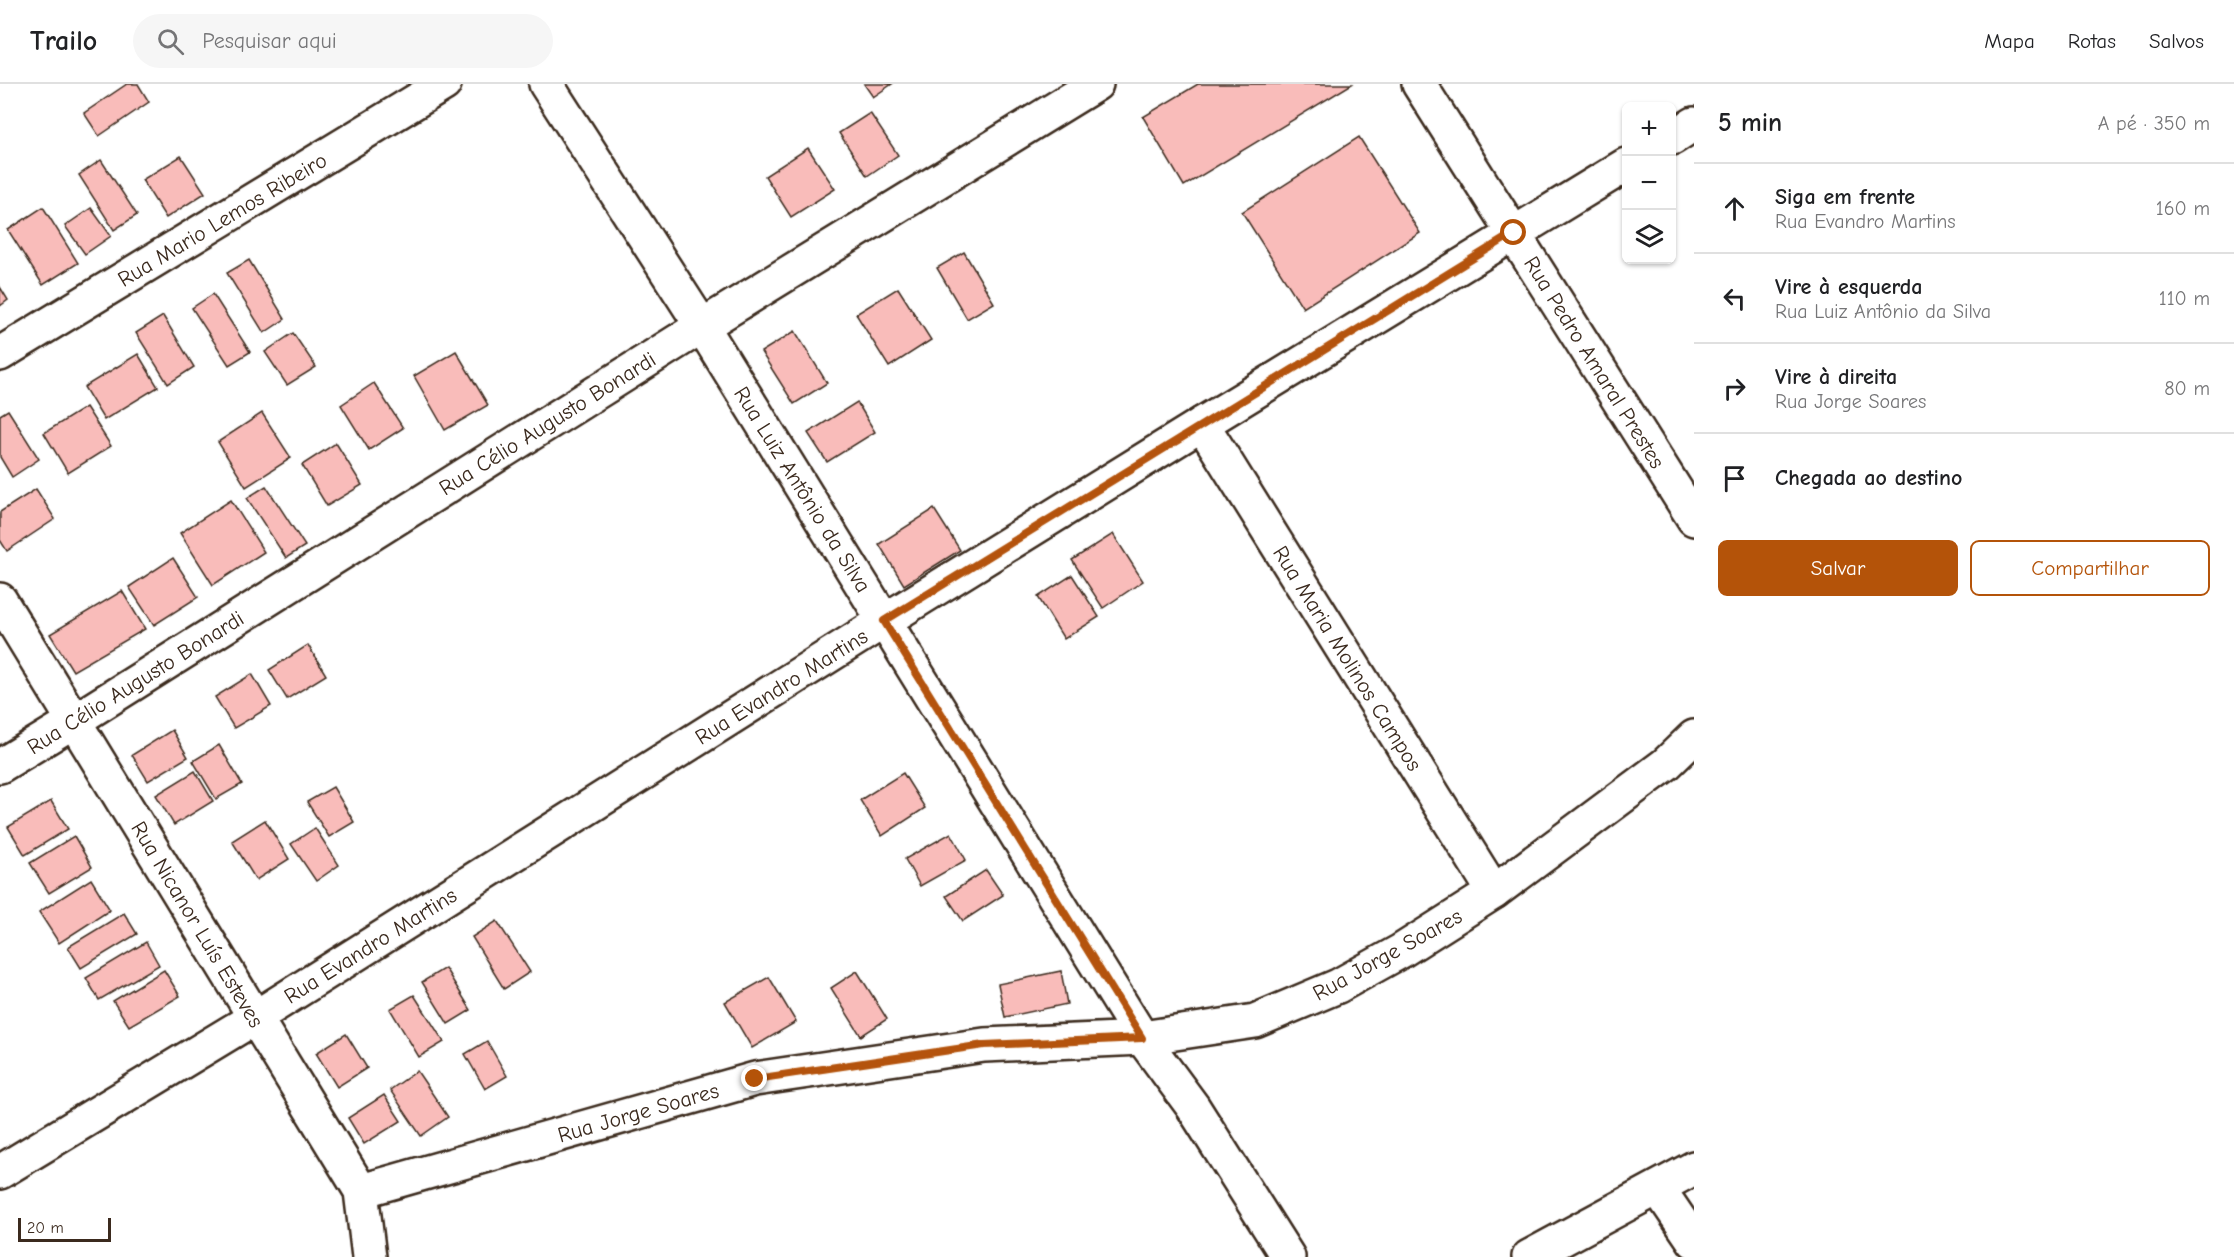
<!DOCTYPE html>
<html lang="pt">
<head>
<meta charset="utf-8">
<style>
	:root { --surface:#fff; --page:#f6f6f6; --text:#202124; --muted:#757577; --line:#e0e0e0; --accent:#b45309 }
	body { margin:0; font-family:"Comic Neue",sans-serif; background:var(--page); color:var(--text) }
	.controls { position:absolute; right:18px; top:18px; display:grid; overflow:hidden; border-radius:9px; box-shadow:0 2px 4px #0004 }
	.controls button { width:54px; height:54px; display:grid; place-items:center; padding:0; border:0; border-bottom:2px solid var(--line); background:var(--surface); color:var(--text); font:30px sans-serif }
	.scale { position:absolute; left:18px; bottom:15px; width:93px; box-sizing:border-box; padding-left:6px; border:3px solid #3b2a1e; border-top:0; font-size:16px; line-height:21px; white-space:nowrap; color:#3b2a1e; -webkit-text-stroke:4px #fff; paint-order:stroke }
	.stop { position:absolute; width:18px; height:18px; margin:-14px; border:4px solid #b45309; border-radius:50%; background:#fff }
	.stop.end { background:#b45309; border-color:#fff; box-shadow:0 2px 6px #0008 }
	.list { margin:0; padding:0; list-style:none }
	h2 { display:flex; justify-content:space-between; align-items:center; height:78px; margin:0; padding:0 24px; font-size:26px }
	h2 small { font-size:20px; font-weight:400; color:var(--muted) }
	.list li { display:grid; grid-template-columns:39px 1fr auto; gap:18px; align-items:center; box-sizing:border-box; height:90px; padding:0 24px; border-top:2px solid var(--line) }
	.list b { display:block; font-size:22px; white-space:nowrap }
	.list p { margin:0; font-size:20px; white-space:nowrap; color:var(--muted) }
	.list em { font-size:20px; font-style:normal; color:var(--muted) }
	.actions { display:flex; gap:12px; padding:18px 24px }
	.actions a { flex:1; padding:14px 0; border:2px solid var(--accent); border-radius:9px; text-align:center; font-size:21px; color:var(--accent) }
	.actions .main { background:var(--accent); color:#fff }
	.icon { flex:none; width:33px; height:33px; fill:none; stroke:currentColor; stroke-width:2; stroke-linecap:round; stroke-linejoin:round }
	.map { position:relative; flex:none; width:1694px; height:1173px; overflow:hidden }
	header { display:flex; align-items:center; gap:36px; box-sizing:border-box; height:84px; padding:0 30px; background:var(--surface); border-bottom:2px solid var(--line) }
	header strong { font-size:28px }
	nav { display:flex; gap:33px; margin-inline-start:auto; font-size:21px }
	.search { width:420px; height:54px; background:var(--page); display:flex; align-items:center; gap:15px; box-sizing:border-box; padding:0 21px; border-radius:33px; color:var(--muted); font-size:22px }
	main { display:flex }
	aside { flex:1; background:var(--surface) }
	.map>svg:first-child { display:block }
</style>
</head>
<body>
<header>
<strong>Trailo</strong>
<div class="search"><svg class="icon" aria-label="search" viewBox="0 0 24 24"><circle cx="10" cy="10" r="6"/><path d="M15 15l6 6"/></svg>Pesquisar aqui</div>
<nav><a>Mapa</a><a>Rotas</a><a>Salvos</a></nav>
</header>
<main>
<div class="map">
<svg width="1694" height="1173" viewBox="0 0 1694 1173">
	<rect width="100%" height="100%" fill="#fff"/>
	<filter id="ink" filterUnits="userSpaceOnUse"><feTurbulence type="fractalNoise" baseFrequency=".0167" numOctaves="2"/><feDisplacementMap in="SourceGraphic" scale="12" xChannelSelector="R" yChannelSelector="G"/><feConvolveMatrix kernelMatrix="1 2 1 2 8 2 1 2 1" color-interpolation-filters="sRGB"/></filter>
	<g filter="url(#ink)">
		<g fill="#f9bcba" stroke="#3b2a1e" stroke-width="1.5">
			<path d="M127 0H138L149 18 99 52 84 29Z"/>
			<path d="M864 0H892L873 13Z"/>
			<path d="M1198 0H1352L1184 102 1143 33Z"/>
			<path d="M870 29 898 71 867 92 839 49Z"/>
			<path d="M1359 53 1420 149 1303 224 1242 128Z"/>
			<path d="M808 64 835 105 791 133 765 92Z"/>
			<path d="M181 72 205 109 166 134 142 96Z"/>
			<path d="M101 76 137 131 114 146 79 91Z"/>
			<path d="M43 123 78 179 43 201 8 146Z"/>
			<path d="M91 124 111 152 85 170 65 142Z"/>
			<path d="M964 168 994 219 967 235 937 184Z"/>
			<path d="M249 176 285 235 264 249 227 189Z"/>
			<path d="M0 203 8 216 0 222Z"/>
			<path d="M898 204 931 256 889 283 856 230Z"/>
			<path d="M213 210 250 268 229 281 192 224Z"/>
			<path d="M163 232 194 283 168 300 136 249Z"/>
			<path d="M795 247 827 299 794 320 761 268Z"/>
			<path d="M293 249 316 283 287 301 265 268Z"/>
			<path d="M456 267 488 321 445 346 414 292Z"/>
			<path d="M138 270 158 303 104 336 84 303Z"/>
			<path d="M374 299 403 344 369 366 341 321Z"/>
			<path d="M857 318 875 348 827 378 808 349Z"/>
			<path d="M86 323 111 362 68 389 44 349Z"/>
			<path d="M8 326 39 375 12 393 0 373V331Z"/>
			<path d="M262 329 291 374 246 403 218 358Z"/>
			<path d="M336 359 362 401 327 422 302 381Z"/>
			<path d="M266 402 305 462 286 474 247 414Z"/>
			<path d="M36 405 55 435 7 467 0 456V428Z"/>
			<path d="M231 416 264 468 213 501 180 449Z"/>
			<path d="M934 425 960 466 904 501 879 460Z"/>
			<path d="M1113 450 1143 497 1103 524 1072 476Z"/>
			<path d="M173 474 198 513 154 541 129 503Z"/>
			<path d="M1072 491 1099 533 1064 555 1038 513Z"/>
			<path d="M122 507 145 545 73 587 50 550Z"/>
			<path d="M308 561 326 591 287 615 269 586Z"/>
			<path d="M252 590 271 622 234 644 215 613Z"/>
			<path d="M172 646 188 673 148 697 132 671Z"/>
			<path d="M219 661 242 700 216 715 193 677Z"/>
			<path d="M195 687 213 717 174 741 156 711Z"/>
			<path d="M903 689 925 724 882 752 860 716Z"/>
			<path d="M333 703 354 738 329 753 307 718Z"/>
			<path d="M51 717 68 745 25 771 8 743Z"/>
			<path d="M265 736 289 775 256 796 232 757Z"/>
			<path d="M315 744 339 781 316 797 291 760Z"/>
			<path d="M951 749 966 776 920 802 905 775Z"/>
			<path d="M74 752 92 783 49 809 30 779Z"/>
			<path d="M986 786 1003 811 963 837 946 812Z"/>
			<path d="M91 795 110 826 59 859 39 828Z"/>
			<path d="M124 829 137 850 81 884 68 863Z"/>
			<path d="M497 837 530 888 504 905 472 853Z"/>
			<path d="M146 858 159 881 99 916 86 894Z"/>
			<path d="M445 884 471 926 448 940 422 898Z"/>
			<path d="M164 886 180 912 129 942 113 917Z"/>
			<path d="M857 887 887 935 861 952 831 904Z"/>
			<path d="M1061 887 1067 920 1005 933 998 900Z"/>
			<path d="M769 893 796 938 752 964 725 918Z"/>
			<path d="M414 911 444 958 419 973 390 925Z"/>
			<path d="M346 950 367 984 337 1003 316 969Z"/>
			<path d="M487 957 507 992 485 1005 465 970Z"/>
			<path d="M417 987 448 1033 421 1052 390 1006Z"/>
			<path d="M384 1011 401 1037 364 1060 348 1034Z"/>
		</g>
		<g fill="none" stroke-linecap="round" stroke-linejoin="round">
			<defs>
				<g id="minor">
					<path d="M546 0 702 242 1142 954 1193 1023 1288 1173"/>
					<path d="M1419 0 1694 435"/>
					<path d="M1672 54 1694 40"/>
					<path d="M0 270 444 0"/>
					<path d="M1202 340 1494 808"/>
					<path d="M0 516 361 1107 369 1173"/>
					<path d="M0 682 74 637 702 242 1096 0"/>
					<path d="M0 1088 256 933 884 537 1202 340 1626 81"/>
					<path d="M1658 1104 1694 1157"/>
					<path d="M361 1107 755 995 984 961 1142 954 1255 937 1338 902 1401 867 1494 808 1666 680 1694 653"/>
					<path d="M1529 1173 1694 1084"/>
				</g>
			</defs>
			<use href="#minor" stroke="#3b2a1e" stroke-width="38"/>
			<use href="#minor" stroke="#fff" stroke-width="33"/>
		</g>
	</g>
	<g fill="none" stroke-linecap="round" stroke-linejoin="round" filter="url(#ink)">
		<path stroke="#b45309" stroke-width="8" d="M755 995 984 961 1142 954 884 537 1514 149"/>
	</g>
	<g text-anchor="middle" stroke-width="5" stroke-linejoin="round" paint-order="stroke">
		<g font-size="22" fill="#3b2a1e" stroke="#fff">
			<text transform="translate(222 135) rotate(-31)" y="8">Rua Mario Lemos Ribeiro</text>
			<text transform="translate(1595 278) rotate(58)" y="8">Rua Pedro Amaral Prestes</text>
			<text transform="translate(547 339) rotate(-32)" y="8">Rua Célio Augusto Bonardi</text>
			<text transform="translate(803 405) rotate(58)" y="8">Rua Luiz Antônio da Silva</text>
			<text transform="translate(1348 574) rotate(58)" y="8">Rua Maria Molinos Campos</text>
			<text transform="translate(135 598) rotate(-32)" y="8">Rua Célio Augusto Bonardi</text>
			<text transform="translate(781 602) rotate(-32)" y="8">Rua Evandro Martins</text>
			<text transform="translate(198 840) rotate(59)" y="8">Rua Nicanor Luís Esteves</text>
			<text transform="translate(370 861) rotate(-32)" y="8">Rua Evandro Martins</text>
			<text transform="translate(1387 870) rotate(-29)" y="8">Rua Jorge Soares</text>
			<text transform="translate(638 1028) rotate(-16)" y="8">Rua Jorge Soares</text>
		</g>
	</g>
</svg>
<div class="controls">
<button>+</button>
<button>−</button>
<button><svg class="icon" aria-label="layers" viewBox="0 0 24 24"><path d="M12 4l9 5-9 5-9-5zM3 14l9 5 9-5"/></svg></button>
</div>
<div class="scale">20 m</div>
<div class="stop" style="left:1514px;top:149px"></div>
<div class="stop end" style="left:755px;top:995px"></div>
</div>
<aside>
<h2>5 min<small>A pé · 350 m</small></h2>
<ul class="list">
<li><svg class="icon" aria-label="ahead" viewBox="0 0 24 24"><path d="M12 20V5M6 11l6-6 6 6"/></svg><div><b>Siga em frente</b><p>Rua Evandro Martins</p></div><em>160 m</em></li>
<li><svg class="icon" aria-label="left" viewBox="0 0 24 24"><path d="M17 20v-9H6M10 6l-5 5 5 5"/></svg><div><b>Vire à esquerda</b><p>Rua Luiz Antônio da Silva</p></div><em>110 m</em></li>
<li><svg class="icon" aria-label="right" viewBox="0 0 24 24"><path d="M7 20v-9h11M14 6l5 5-5 5"/></svg><div><b>Vire à direita</b><p>Rua Jorge Soares</p></div><em>80 m</em></li>
<li><svg class="icon" aria-label="arrive" viewBox="0 0 24 24"><path d="M6 21V4h12l-3 4 3 4H6"/></svg><div><b>Chegada ao destino</b></div></li>
</ul>
<div class="actions"><a class="main">Salvar</a><a>Compartilhar</a></div>
</aside>
</main>
</body>
</html>
